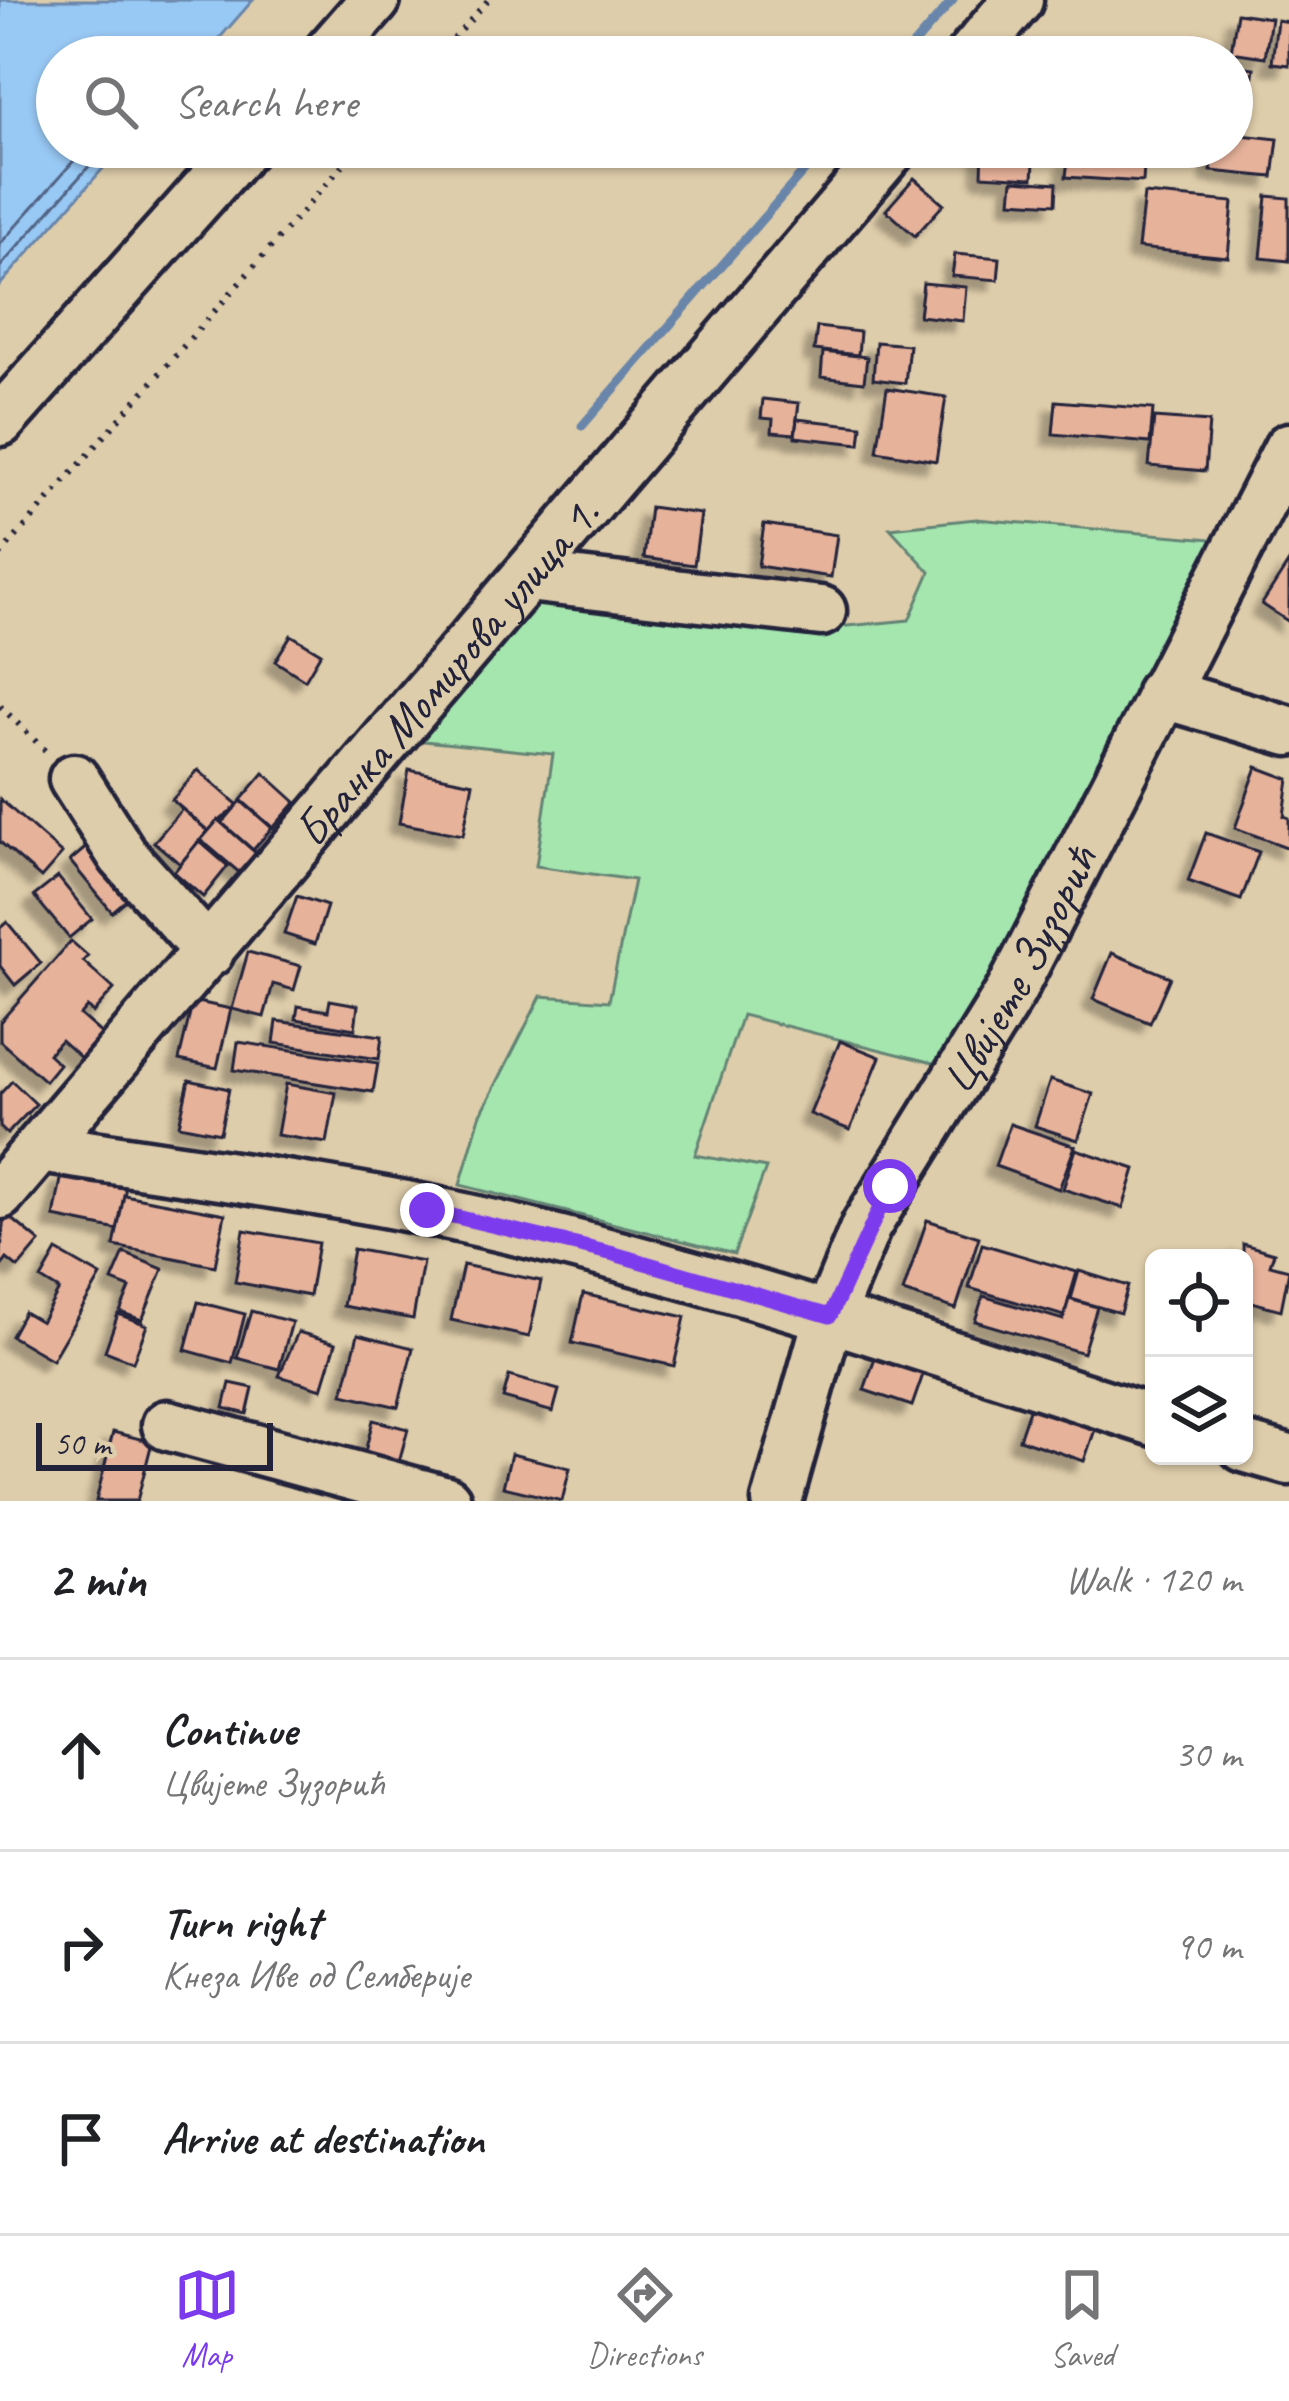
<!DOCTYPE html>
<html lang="en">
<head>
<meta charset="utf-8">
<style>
	:root { --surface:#fff; --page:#f2f2f2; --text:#202124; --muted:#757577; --line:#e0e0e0; --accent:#7c3aed }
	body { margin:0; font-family:Caveat,sans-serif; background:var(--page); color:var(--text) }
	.controls { position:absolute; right:36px; bottom:36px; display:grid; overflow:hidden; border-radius:18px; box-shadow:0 3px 9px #0004 }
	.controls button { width:108px; height:108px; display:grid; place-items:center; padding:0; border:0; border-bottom:3px solid var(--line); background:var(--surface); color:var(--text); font:60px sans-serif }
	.scale { position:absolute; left:36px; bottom:30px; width:237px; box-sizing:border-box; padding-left:12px; border:6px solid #22223b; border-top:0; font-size:33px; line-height:42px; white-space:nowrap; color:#22223b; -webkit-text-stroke:9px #decdaa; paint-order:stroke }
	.stop { position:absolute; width:36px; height:36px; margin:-27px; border:9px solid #7c3aed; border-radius:50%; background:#fff }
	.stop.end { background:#7c3aed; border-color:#fff; box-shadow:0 3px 12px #0008 }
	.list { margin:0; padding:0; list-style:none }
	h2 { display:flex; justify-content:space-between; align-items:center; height:156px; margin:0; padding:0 48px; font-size:51px }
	h2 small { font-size:39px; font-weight:400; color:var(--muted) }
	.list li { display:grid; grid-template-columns:78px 1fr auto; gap:36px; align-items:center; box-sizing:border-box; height:192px; padding:0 48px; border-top:3px solid var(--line) }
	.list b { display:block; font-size:45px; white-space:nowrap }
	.list p { margin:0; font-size:39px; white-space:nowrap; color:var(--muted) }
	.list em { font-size:39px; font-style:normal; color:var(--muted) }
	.icon { flex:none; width:66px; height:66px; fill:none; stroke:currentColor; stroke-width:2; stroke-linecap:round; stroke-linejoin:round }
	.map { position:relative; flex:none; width:1289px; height:1501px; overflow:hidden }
	.search { position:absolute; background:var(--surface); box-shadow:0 3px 9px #0004; left:36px; right:36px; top:36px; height:132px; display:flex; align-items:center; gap:30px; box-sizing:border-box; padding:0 42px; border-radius:66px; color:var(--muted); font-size:45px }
	.sheet { height:732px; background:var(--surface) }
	nav { display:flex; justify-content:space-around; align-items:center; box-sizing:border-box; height:168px; border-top:3px solid var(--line); background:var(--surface); font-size:33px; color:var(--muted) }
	nav a { display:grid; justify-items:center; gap:6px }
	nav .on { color:var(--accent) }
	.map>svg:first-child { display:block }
</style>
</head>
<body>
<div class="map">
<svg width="1289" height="1501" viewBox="0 0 1289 1501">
	<defs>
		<filter id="shadow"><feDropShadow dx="-10" dy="10" stdDeviation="3" flood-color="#0004"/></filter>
	</defs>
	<rect width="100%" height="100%" fill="#decdaa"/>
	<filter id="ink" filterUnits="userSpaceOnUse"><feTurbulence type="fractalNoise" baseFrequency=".00833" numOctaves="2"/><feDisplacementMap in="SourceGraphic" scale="24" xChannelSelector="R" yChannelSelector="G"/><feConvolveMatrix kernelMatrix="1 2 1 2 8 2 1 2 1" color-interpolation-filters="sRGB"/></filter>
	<g filter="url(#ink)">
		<path fill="#a5e6af" stroke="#648475" stroke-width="3" d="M976 519 1224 540 953 1068 742 1015 695 1155 766 1168 734 1254 460 1185 480 1116 541 996 609 1001 634 880 536 866 553 754 414 740 538 597 816 629 909 620 930 572 890 528Z"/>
		<path fill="#98c8f4" stroke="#6986aa" stroke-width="3" d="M0 0H253L203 57H57V147H122L0 285Z"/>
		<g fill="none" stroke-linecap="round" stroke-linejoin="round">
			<g stroke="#516485" stroke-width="3">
				<path d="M0 244 86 147"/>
				<path d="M0 267 106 147"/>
			</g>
			<g stroke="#6986aa" stroke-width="9">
				<path d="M903 57 953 0"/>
				<path d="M582 426 825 147"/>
			</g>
		</g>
		<g fill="#e7b29a" stroke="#22223b" stroke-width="3" filter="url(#shadow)">
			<path d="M1237 13 1271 18 1265 57 1231 52Z"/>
			<path d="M1277 20 1289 22V65L1272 63Z"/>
			<path d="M1232 65 1254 68 1248 109 1232 107Z"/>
			<path d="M1232 134 1278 139 1273 177 1211 171 1214 147H1232Z"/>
			<path d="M1035 147 1033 178 982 175 983 148Z"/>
			<path d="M1082 147 1145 149 1143 182 1066 177 1068 158H1081Z"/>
			<path d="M914 178 944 204 915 236 886 210Z"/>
			<path d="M1013 180 1057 183 1056 204 1011 201Z"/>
			<path d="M1144 194 1233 202 1228 257 1138 248Z"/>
			<path d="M1267 196 1289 198V261L1261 258Z"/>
			<path d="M955 254 1000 258 998 280 952 276Z"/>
			<path d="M923 283 966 287 963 321 919 316Z"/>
			<path d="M817 327 860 332 858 355 814 350Z"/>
			<path d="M876 342 909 345 905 383 873 379Z"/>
			<path d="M823 352 867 357 864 382 821 377Z"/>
			<path d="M887 388 946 397 936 461 877 451Z"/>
			<path d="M763 399 799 403 795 434 772 432 773 419 761 418Z"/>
			<path d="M1056 401 1153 409 1150 443 1053 434Z"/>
			<path d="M1154 418 1209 422 1205 471 1149 466Z"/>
			<path d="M797 419 862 426 860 444 795 437Z"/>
			<path d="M650 507 701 514 694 565 644 558Z"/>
			<path d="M764 524 837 535 831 577 758 566Z"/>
			<path d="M1289 562V622L1262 604Z"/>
			<path d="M291 635 321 653 305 680 275 661Z"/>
			<path d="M1257 767 1289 779 1284 816 1289 818V848L1235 828Z"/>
			<path d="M198 770 238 805 208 831 172 800Z"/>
			<path d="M409 770 473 783 463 835 399 823Z"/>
			<path d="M264 773 296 802 273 828 241 800Z"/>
			<path d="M0 799 62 854 41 878 0 842Z"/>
			<path d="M241 801 272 828 253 850 222 823Z"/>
			<path d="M182 809 208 831 180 864 154 842Z"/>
			<path d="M218 820 257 854 241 874 201 840Z"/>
			<path d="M1206 833 1259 852 1241 900 1188 881Z"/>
			<path d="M96 839 138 890 112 912 70 861Z"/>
			<path d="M199 841 228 866 203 897 174 872Z"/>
			<path d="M58 877 92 919 69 938 34 896Z"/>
			<path d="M297 896 327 906 315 944 284 934Z"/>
			<path d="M7 922 41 963 15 985 0 966V928Z"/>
			<path d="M71 941 88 956 83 961 114 989 93 1013 87 1007 80 1015 103 1035 82 1059 61 1040 48 1054 59 1064 45 1081 0 1041V1022Z"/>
			<path d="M248 952 301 966 294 990 273 984 264 1017 232 1009Z"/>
			<path d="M1112 953 1170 977 1150 1023 1093 999Z"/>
			<path d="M330 1000 358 1005 355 1029 296 1019 298 1006 328 1011Z"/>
			<path d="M193 1001 231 1009 217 1068 179 1060Z"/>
			<path d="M277 1021 382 1036 379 1059 274 1043Z"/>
			<path d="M840 1041 880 1057 850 1130 810 1114Z"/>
			<path d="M238 1042 378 1063 373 1092 234 1070Z"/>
			<path d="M189 1080 229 1089 220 1133 179 1125Z"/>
			<path d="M1050 1080 1093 1094 1078 1140 1035 1126Z"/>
			<path d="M12 1081 36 1104 7 1134 0 1127V1094Z"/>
			<path d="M286 1084 336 1093 327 1143 277 1135Z"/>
			<path d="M1010 1124 1075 1146 1059 1189 995 1166Z"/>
			<path d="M1076 1149 1135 1169 1123 1208 1063 1189Z"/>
			<path d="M62 1174 126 1186 118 1230 54 1217Z"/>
			<path d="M124 1195 225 1214 215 1266 114 1246Z"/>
			<path d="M4 1212 40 1242 18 1268 7 1259 0 1268Z"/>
			<path d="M927 1220 979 1237 956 1309 903 1292Z"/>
			<path d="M244 1230 318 1243 309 1296 235 1282Z"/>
			<path d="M982 1244 1077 1272 1064 1316 969 1288Z"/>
			<path d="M1243 1244 1274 1253 1270 1265 1289 1270 1281 1310 1244 1300Z"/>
			<path d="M353 1249 423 1262 413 1319 343 1306Z"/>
			<path d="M57 1251 101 1276 52 1360 11 1336 24 1312 41 1322 59 1290 41 1279Z"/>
			<path d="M124 1253 163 1269 142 1320 120 1312 130 1288 112 1281Z"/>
			<path d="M463 1265 541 1281 529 1337 451 1320Z"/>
			<path d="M1079 1271 1128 1286 1120 1313 1071 1299Z"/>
			<path d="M583 1294 685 1317 674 1366 572 1343Z"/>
			<path d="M983 1296 1063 1320 1069 1299 1097 1307 1083 1353 975 1321Z"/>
			<path d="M198 1302 245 1314 232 1363 185 1350Z"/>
			<path d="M251 1311 292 1322 279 1369 237 1358Z"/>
			<path d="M118 1314 147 1325 133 1362 105 1351Z"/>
			<path d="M298 1332 336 1343 322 1389 279 1376Z"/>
			<path d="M358 1334 413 1348 398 1407 343 1394Z"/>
			<path d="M878 1350 926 1366 912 1406 864 1390Z"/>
			<path d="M509 1376 559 1390 553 1412 503 1398Z"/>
			<path d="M230 1383 253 1388 247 1414 224 1408Z"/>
			<path d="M1032 1401 1097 1424 1084 1461 1019 1439Z"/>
			<path d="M373 1420 408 1429 397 1469 363 1460Z"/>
			<path d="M113 1432 152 1442 137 1501H96Z"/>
			<path d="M511 1454 570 1468 562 1501 503 1487Z"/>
		</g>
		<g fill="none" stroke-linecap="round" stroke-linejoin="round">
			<defs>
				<g id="minor">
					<path d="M325 57 375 0"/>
					<path d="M970 57 1018 0"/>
					<path d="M0 421 244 147"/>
					<path d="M527 577 821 611"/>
					<path d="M1161 693 1289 731"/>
					<path d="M74 779 123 856 209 952"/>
					<path d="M41 1148C184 1171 331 1188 472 1220 704 1272 928 1348 1154 1421"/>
					<path id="s1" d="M0 1194 893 147"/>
					<path d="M167 1425 446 1501"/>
					<path d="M1244 1447 1289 1460"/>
					<path id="s2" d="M777 1501 829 1316 866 1226 1011 991 1289 448"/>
				</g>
			</defs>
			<use href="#minor" stroke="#22223b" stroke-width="57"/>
			<g stroke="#22223b" stroke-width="6" stroke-dasharray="3 9" stroke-linecap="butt">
				<path d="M438 57 488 0"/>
				<path d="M0 555 359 147"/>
				<path d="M0 706 50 755"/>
			</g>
			<use href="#minor" stroke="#decdaa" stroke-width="48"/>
		</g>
	</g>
	<g fill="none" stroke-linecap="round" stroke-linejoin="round" filter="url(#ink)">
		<path stroke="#7c3aed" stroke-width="15" d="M427 1210 614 1254 830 1316 890 1186"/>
	</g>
	<g text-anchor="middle" stroke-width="9" stroke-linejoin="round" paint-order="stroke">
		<g font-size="48" fill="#22223b" stroke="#decdaa">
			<text dy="17" stroke="none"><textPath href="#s1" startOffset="687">Бранка Момирова улица 1.</textPath></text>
			<text dy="17" stroke="none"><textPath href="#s2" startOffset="588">Цвијете Зузорић</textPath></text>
		</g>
	</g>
</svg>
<div class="controls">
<button><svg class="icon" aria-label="locate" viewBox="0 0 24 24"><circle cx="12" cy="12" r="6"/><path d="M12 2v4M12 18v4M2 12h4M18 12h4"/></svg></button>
<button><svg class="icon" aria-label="layers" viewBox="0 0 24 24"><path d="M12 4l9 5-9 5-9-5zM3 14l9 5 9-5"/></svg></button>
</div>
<div class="scale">50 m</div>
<div class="stop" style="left:890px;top:1186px"></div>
<div class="stop end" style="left:427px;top:1210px"></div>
<div class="search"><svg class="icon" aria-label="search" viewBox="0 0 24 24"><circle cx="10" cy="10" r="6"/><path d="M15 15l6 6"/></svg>Search here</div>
</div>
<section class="sheet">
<h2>2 min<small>Walk · 120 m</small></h2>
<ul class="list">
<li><svg class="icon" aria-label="ahead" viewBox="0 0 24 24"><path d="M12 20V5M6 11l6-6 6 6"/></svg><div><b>Continue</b><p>Цвијете Зузорић</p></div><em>30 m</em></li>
<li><svg class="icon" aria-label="right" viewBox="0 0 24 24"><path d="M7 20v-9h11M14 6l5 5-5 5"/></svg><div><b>Turn right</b><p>Кнеза Иве од Семберије</p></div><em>90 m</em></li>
<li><svg class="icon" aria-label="arrive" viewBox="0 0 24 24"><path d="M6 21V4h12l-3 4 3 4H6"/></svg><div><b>Arrive at destination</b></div></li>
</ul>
</section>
<nav>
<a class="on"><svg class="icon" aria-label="map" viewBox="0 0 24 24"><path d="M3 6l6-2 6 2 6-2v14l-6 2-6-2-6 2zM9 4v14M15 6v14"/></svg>Map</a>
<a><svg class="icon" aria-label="directions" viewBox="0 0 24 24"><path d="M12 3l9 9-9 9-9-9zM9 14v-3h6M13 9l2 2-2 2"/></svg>Directions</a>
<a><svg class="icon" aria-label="saved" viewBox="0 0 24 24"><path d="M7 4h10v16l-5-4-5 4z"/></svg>Saved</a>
</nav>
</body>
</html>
